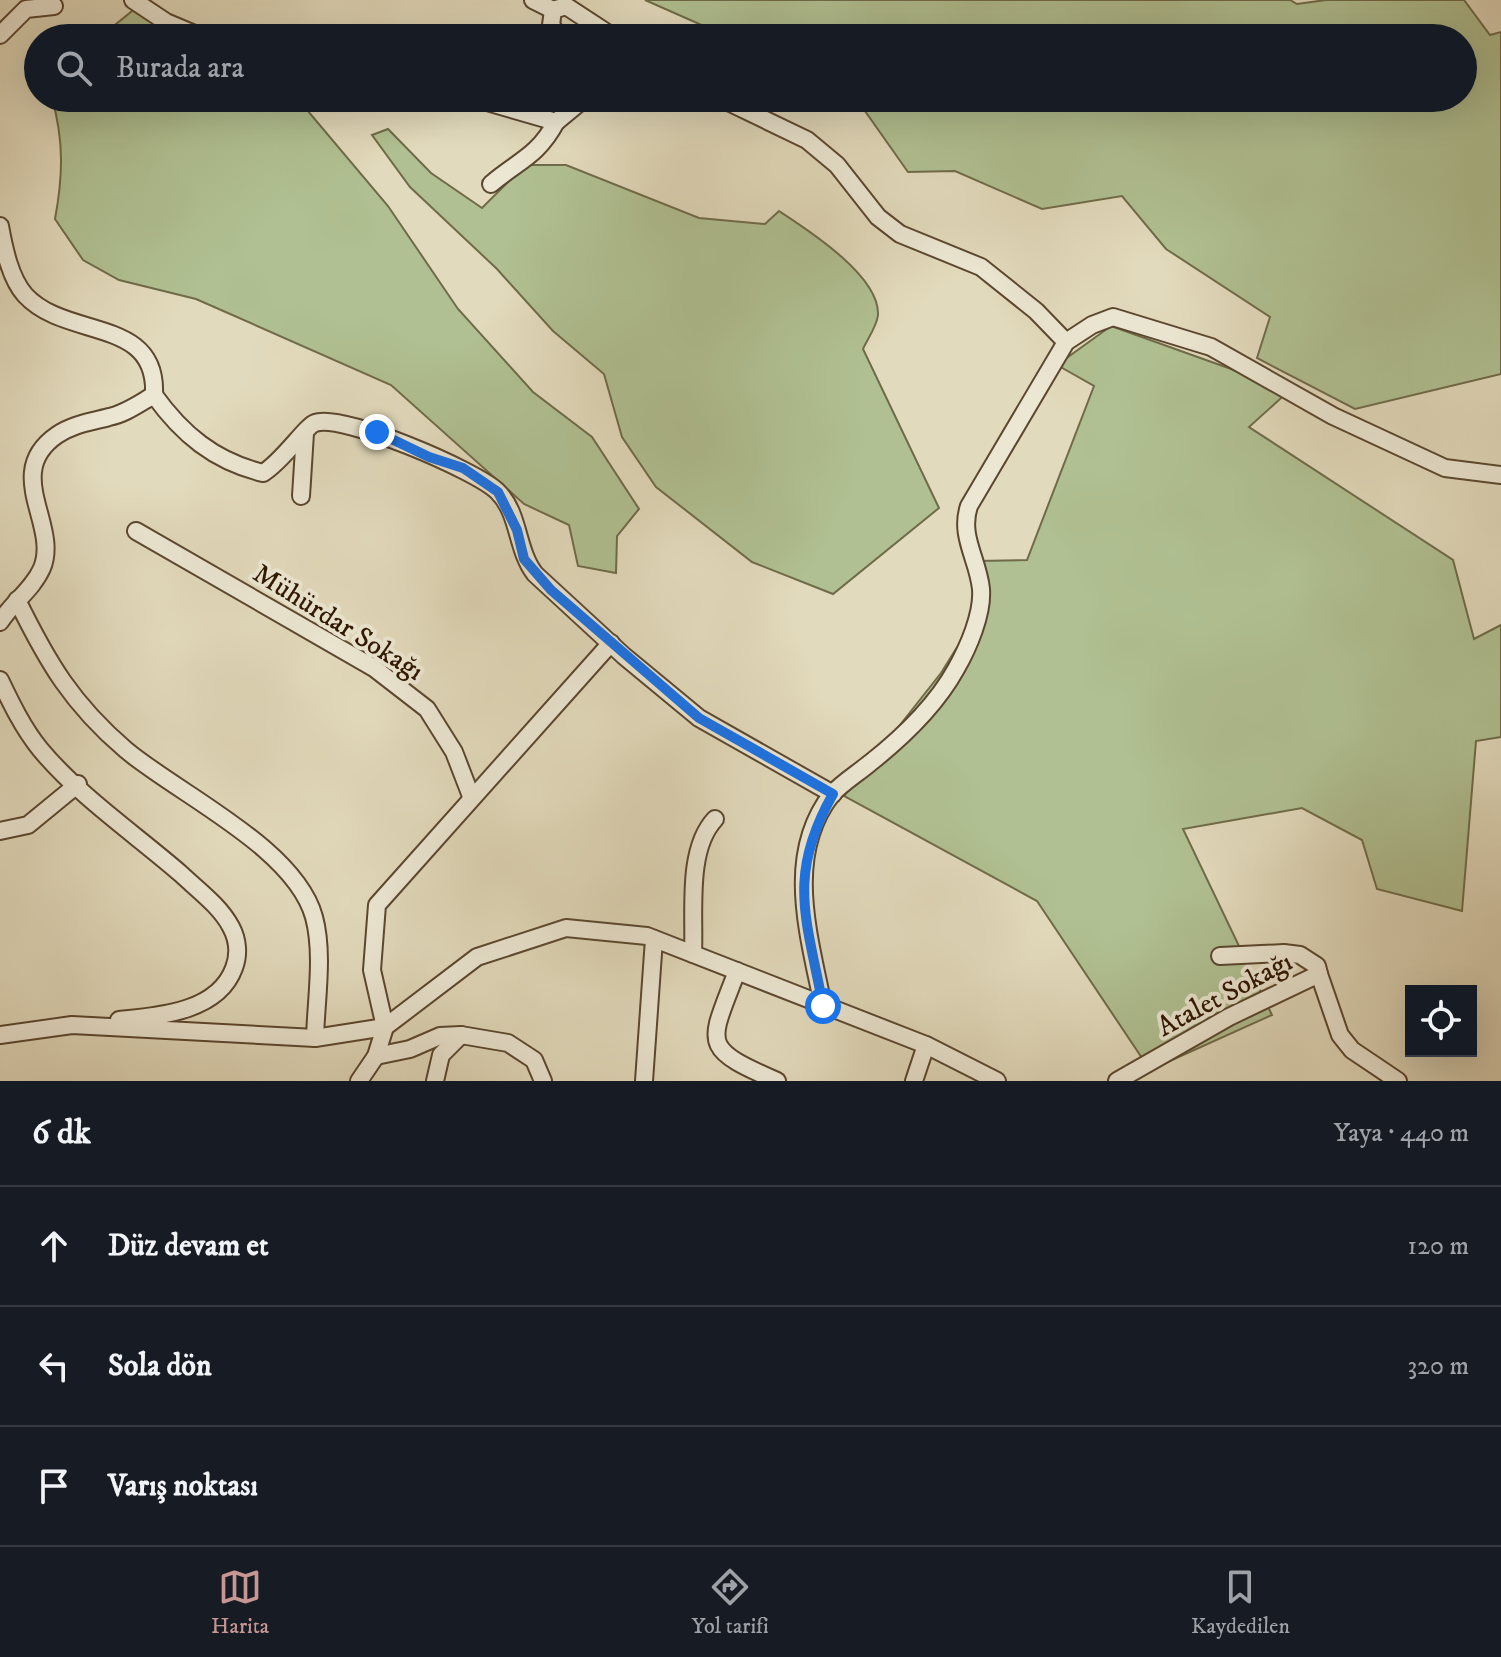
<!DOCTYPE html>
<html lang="tr">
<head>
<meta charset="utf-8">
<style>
	:root { --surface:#171b24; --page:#20242c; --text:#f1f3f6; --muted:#9ea1a6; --line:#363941; --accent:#c59692 }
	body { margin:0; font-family:"IM FELL DW Pica",serif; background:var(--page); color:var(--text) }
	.controls { position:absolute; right:24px; bottom:24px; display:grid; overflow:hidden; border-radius:0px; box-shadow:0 8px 32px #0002 }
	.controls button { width:72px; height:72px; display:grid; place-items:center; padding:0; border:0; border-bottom:2px solid var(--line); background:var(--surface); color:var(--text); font:40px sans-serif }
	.stop { position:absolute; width:24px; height:24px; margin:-18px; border:6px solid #1a73e8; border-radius:50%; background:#fff }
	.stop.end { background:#1a73e8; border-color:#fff; box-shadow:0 2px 8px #0008 }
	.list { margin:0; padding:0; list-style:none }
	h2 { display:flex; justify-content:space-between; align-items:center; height:104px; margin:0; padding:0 32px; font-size:34px }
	h2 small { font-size:26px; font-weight:400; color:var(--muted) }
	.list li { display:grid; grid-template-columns:52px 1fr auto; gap:24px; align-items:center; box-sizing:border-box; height:120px; padding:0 32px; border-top:2px solid var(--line) }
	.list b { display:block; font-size:30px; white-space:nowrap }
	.list em { font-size:26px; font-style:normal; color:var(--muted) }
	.icon { flex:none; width:44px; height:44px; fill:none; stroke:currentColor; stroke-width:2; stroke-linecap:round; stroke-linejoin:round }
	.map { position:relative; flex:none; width:1501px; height:1081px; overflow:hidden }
	.search { position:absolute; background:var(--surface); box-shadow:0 8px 32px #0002; left:24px; right:24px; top:24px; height:88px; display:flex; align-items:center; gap:20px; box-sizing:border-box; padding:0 28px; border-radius:44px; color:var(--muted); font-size:30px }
	.sheet { height:464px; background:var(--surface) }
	nav { display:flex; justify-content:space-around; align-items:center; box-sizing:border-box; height:112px; border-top:2px solid var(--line); background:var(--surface); font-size:22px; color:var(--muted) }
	nav a { display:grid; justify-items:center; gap:4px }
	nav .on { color:var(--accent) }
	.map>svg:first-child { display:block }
</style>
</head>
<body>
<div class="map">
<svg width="1501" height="1081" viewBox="0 0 1501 1081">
	<rect width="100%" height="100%" fill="#e2dabc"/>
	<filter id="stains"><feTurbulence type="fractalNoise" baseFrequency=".0025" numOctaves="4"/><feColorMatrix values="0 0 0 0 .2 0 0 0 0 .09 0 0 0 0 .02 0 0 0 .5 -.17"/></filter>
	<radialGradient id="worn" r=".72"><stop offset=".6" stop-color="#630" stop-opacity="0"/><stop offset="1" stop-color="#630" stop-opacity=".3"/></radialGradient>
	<g fill="#b0c092" stroke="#6f6b49" stroke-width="2">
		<path d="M645 0H1290L1297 4 1326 0H1464L1490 35 1501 32V374L1355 409 1257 358 1270 317 1166 249 1122 196 1042 209 955 171 908 172 860 104 849 98H1463V38H731Z"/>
		<path d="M137 7 216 36 219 38H99Z"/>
		<path d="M52 98H297L388 206 458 309 533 392 592 437 639 509 617 536 616 573 578 566 569 525 524 504 391 385 196 299 119 280 83 260 55 219C63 176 64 141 52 98Z"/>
		<path d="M388 129 431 173 482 208 525 165H566L699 218 765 224 779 211C808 230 880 276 878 315 877 326 867 340 863 349L939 508 833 594 752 562 656 487 622 437 604 374 553 331 497 269 410 187 372 135Z"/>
		<path d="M1111 326 1290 390 1249 427 1453 560 1474 639 1501 625V737L1476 741 1462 911 1377 889 1362 840 1302 808 1183 829 1272 1015 1150 1070 1037 901 844 796 941 673 982 607 978 561 1027 560 1094 386 1057 365Z"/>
	</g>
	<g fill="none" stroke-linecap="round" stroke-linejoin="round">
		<defs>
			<g id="minor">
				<path d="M133 0 166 22 204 38"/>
				<path d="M533 0 553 10"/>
				<path d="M0 35 26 9 54 6"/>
				<path d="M560 38 551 25 553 10 566 6 615 38"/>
				<path d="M315 98H330"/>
				<path d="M473 98 556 122 579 103 580 98"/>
				<path d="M720 98 807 140 837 165 878 217 900 234 981 267 1036 311 1066 342"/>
				<path d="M491 184C519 160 537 157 556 122"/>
				<path d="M0 226C4 248 10 278 25 295 66 340 158 316 154 395 140 403 125 414 109 417 91 422 73 424 57 435 2 473 60 525 42 568 33 589 12 603 0 622"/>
				<path d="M154 395C182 434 214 461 263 473 282 462 306 426 315 423 342 413 475 470 497 491 520 513 516 550 535 574L624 656 699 718 833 794"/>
				<path d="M301 496 305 433"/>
				<path d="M136 531 374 668 427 709 454 752 471 796"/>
				<path d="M17 600C48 663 72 704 126 750 180 795 295 848 314 917 324 954 316 1000 315 1038"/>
				<path d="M0 680C11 703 23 728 40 749 79 796 135 834 181 874 198 890 220 906 231 927 238 940 239 955 234 968 218 1012 159 1016 119 1020"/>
				<path d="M0 831 28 825 78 784"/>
				<path d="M693 954C695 913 686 850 715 819"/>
				<path d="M1220 956 1284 953 1300 955 1317 966 1319 974"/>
				<path d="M737 971C709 1045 699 1047 777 1081"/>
				<path d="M823 1006C810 938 783 856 832 794 842 783 858 773 870 763 903 737 935 707 956 669 968 648 983 614 981 589 978 559 959 536 969 506L1066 342 1092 325 1113 317 1211 347 1333 416 1445 468 1501 475"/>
				<path d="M0 1035 72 1025 315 1038 385 1027 477 957 566 928 647 936 926 1045 997 1081"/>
				<path d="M376 1056 410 1049 440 1036 461 1035 508 1043 534 1060 543 1081"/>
				<path d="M359 1081 376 1056 385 1027 372 970 377 905 611 643"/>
				<path d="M435 1081 441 1055 461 1035"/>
				<path d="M644 1081 654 939"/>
				<path d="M914 1081 926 1045"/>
				<path d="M1117 1081 1229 1017 1319 974 1340 1035 1352 1050 1398 1081"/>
			</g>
		</defs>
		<use href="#minor" stroke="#5b472f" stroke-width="20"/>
		<use href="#minor" stroke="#ece7d3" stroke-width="16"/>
	</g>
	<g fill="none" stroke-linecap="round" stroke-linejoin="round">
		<path stroke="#1a73e8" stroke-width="10" d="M377 432 429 457 463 468 498 492 517 530 524 559 551 590 699 718 833 794C786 877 807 919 823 1006"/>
	</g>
	<g text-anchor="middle" stroke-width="8" stroke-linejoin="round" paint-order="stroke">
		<g font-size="28" fill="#2e1600" stroke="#ece7d3">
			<text transform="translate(339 621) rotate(32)" y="10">Mühürdar Sokağı</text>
			<text transform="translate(1224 993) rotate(-28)" y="10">Atalet Sokağı</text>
		</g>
	</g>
	<rect width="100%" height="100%" filter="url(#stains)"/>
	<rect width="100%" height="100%" fill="url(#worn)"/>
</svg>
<div class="controls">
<button><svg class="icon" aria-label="locate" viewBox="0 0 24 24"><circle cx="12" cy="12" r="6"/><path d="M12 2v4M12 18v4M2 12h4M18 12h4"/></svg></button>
</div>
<div class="stop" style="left:823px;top:1006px"></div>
<div class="stop end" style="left:377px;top:432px"></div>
<div class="search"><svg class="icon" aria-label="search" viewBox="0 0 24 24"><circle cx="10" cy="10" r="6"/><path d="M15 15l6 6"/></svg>Burada ara</div>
</div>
<section class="sheet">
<h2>6 dk<small>Yaya · 440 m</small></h2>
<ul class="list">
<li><svg class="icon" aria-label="ahead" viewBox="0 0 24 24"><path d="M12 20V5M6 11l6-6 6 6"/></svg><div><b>Düz devam et</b></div><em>120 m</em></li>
<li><svg class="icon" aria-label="left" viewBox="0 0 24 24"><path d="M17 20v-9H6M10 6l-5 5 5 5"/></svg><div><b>Sola dön</b></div><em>320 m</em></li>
<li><svg class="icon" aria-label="arrive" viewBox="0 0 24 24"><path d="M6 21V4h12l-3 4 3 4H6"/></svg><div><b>Varış noktası</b></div></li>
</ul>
</section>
<nav>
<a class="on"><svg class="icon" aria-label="map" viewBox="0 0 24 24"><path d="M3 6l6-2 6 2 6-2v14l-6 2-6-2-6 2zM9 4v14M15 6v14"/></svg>Harita</a>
<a><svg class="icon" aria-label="directions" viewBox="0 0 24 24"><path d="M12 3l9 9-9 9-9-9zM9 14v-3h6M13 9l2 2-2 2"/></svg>Yol tarifi</a>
<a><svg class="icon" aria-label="saved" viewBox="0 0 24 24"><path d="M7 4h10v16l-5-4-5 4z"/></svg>Kaydedilen</a>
</nav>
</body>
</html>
